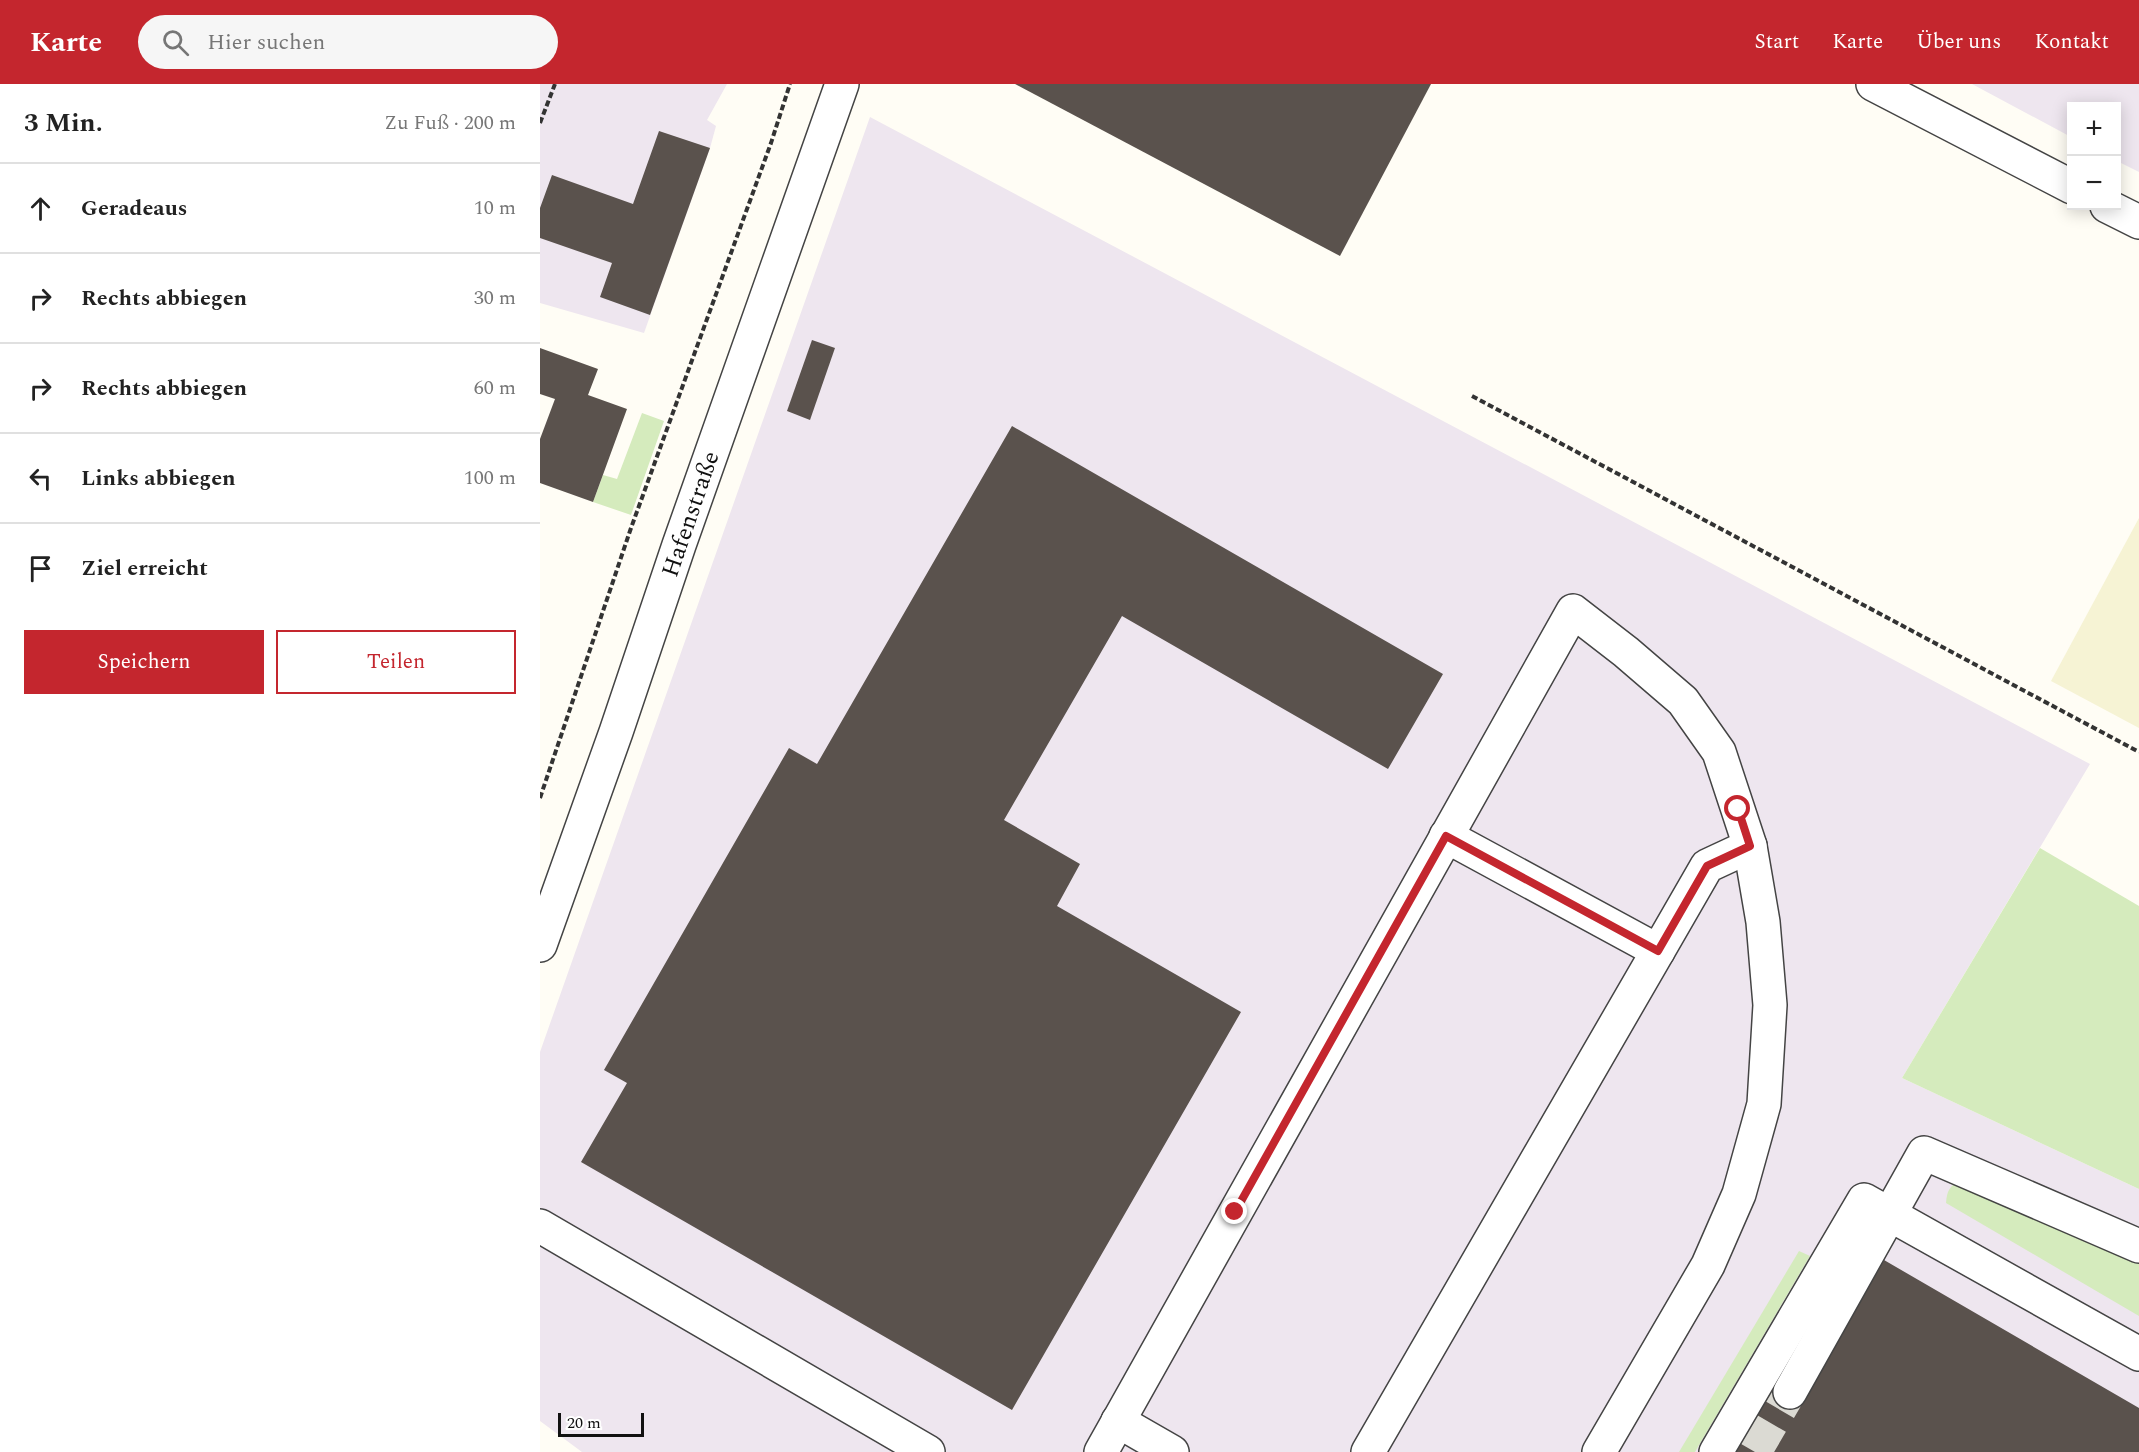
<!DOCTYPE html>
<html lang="de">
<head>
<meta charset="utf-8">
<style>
	:root { --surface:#fff; --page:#f6f6f6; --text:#222; --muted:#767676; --line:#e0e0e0; --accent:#c4262e }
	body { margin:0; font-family:Spectral,serif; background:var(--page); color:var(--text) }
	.controls { position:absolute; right:18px; top:18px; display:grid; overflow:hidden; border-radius:0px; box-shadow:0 3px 15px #0003 }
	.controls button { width:54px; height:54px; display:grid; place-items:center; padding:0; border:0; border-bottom:2px solid var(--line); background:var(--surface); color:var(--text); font:30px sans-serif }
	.scale { position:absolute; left:18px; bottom:15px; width:86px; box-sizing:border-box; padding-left:6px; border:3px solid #111; border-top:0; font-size:16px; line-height:21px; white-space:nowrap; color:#111; -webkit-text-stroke:4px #fff; paint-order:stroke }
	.stop { position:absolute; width:18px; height:18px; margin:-14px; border:4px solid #c4262e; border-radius:50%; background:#fff }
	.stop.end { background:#c4262e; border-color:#fff; box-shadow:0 2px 6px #0008 }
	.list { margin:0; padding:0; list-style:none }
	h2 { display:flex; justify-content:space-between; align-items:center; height:78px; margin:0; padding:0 24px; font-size:26px }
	h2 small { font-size:20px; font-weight:400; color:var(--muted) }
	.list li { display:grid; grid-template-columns:39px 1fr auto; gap:18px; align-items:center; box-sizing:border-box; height:90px; padding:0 24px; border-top:2px solid var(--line) }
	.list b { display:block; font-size:22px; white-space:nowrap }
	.list em { font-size:20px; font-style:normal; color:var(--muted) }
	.actions { display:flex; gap:12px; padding:18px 24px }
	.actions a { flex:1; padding:14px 0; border:2px solid var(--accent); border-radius:0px; text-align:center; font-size:21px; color:var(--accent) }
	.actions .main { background:var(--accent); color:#fff }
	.icon { flex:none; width:33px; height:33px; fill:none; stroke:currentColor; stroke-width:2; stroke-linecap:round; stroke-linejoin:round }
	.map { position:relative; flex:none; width:1599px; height:1368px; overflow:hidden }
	header { display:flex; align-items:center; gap:36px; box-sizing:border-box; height:84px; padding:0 30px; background:var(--accent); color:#fff }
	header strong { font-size:28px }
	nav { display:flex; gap:33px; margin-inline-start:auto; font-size:21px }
	.search { width:420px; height:54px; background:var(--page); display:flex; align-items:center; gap:15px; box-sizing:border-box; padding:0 21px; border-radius:33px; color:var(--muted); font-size:22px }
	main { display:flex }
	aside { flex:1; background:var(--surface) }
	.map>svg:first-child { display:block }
</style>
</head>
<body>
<header>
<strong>Karte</strong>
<div class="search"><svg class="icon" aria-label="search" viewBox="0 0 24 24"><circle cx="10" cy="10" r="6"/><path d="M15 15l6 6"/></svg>Hier suchen</div>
<nav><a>Start</a><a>Karte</a><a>Über uns</a><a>Kontakt</a></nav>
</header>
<main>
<aside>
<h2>3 Min.<small>Zu Fuß · 200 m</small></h2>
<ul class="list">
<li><svg class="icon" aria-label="ahead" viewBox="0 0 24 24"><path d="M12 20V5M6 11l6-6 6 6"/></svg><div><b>Geradeaus</b></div><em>10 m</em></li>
<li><svg class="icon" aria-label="right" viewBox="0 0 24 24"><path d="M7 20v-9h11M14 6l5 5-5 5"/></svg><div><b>Rechts abbiegen</b></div><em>30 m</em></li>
<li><svg class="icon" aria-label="right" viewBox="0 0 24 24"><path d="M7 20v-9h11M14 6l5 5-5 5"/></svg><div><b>Rechts abbiegen</b></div><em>60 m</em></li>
<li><svg class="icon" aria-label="left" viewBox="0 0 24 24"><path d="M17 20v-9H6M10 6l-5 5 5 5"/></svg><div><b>Links abbiegen</b></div><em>100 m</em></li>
<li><svg class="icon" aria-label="arrive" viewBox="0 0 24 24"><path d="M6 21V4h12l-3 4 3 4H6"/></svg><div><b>Ziel erreicht</b></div></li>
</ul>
<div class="actions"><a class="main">Speichern</a><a>Teilen</a></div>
</aside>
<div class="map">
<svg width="1599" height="1368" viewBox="0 0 1599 1368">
	<rect width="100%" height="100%" fill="#fffdf5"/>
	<g fill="#eee6ef">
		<path d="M0 0H187L167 36 176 42 170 64 104 249 0 219Z"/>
		<path d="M1432 0H1599V88L1577 77 1576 22H1532L1531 53Z"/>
		<path d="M330 33 1550 680 1362 994 1599 1105V1368H42L0 1337V968Z"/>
	</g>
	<path fill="#f6f3d4" d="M1599 434V644L1511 597Z"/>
	<g fill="#d5ebbd">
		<path d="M102 329 124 337 91 431 53 418 63 391 77 395Z"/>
		<path d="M1500 764 1599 822V1105L1362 994Z"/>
		<path d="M1420 1097 1599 1176V1232L1406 1119C1407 1107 1409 1102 1420 1097Z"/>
		<path d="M1259 1167 1270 1172 1155 1368H1139Z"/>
	</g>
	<g fill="#5a524d">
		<path d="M475 0H891L800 172Z"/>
		<path d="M119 47 170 64 110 231 60 213 72 179 0 154V124L12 91 93 120Z"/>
		<path d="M272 256 295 264 270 336 247 327Z"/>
		<path d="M0 264 58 285 48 311 87 325 53 418 0 399V355L15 315 0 310Z"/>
		<path d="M472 342 903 590 848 685 582 532 464 736 540 780 517 822 701 928 472 1326 41 1078 87 999 64 986 249 664 277 680Z"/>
		<path d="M1344 1176 1599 1324V1368H1191L1231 1297 1263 1315Z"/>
	</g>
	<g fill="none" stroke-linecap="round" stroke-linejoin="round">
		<path stroke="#dbdad3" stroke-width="33" stroke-dasharray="33 16" stroke-linecap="butt" d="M1215 1368 1250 1308"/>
		<defs>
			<g id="minor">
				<path d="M1333 0 1532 103"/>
				<path d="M1567 122 1599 138"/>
				<path d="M906 752 1118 867 1167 782 1210 762"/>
				<path d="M0 861 76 648 139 461 302 0"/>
				<path d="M0 1142 388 1368"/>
				<path d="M1250 1308 1384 1069 1599 1162"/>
				<path d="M578 1337 632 1368"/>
				<path d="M561 1368 1033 527 1086 568 1143 617 1179 668 1210 762 1223 838 1230 921 1224 1020 1199 1110 1168 1181 1059 1368"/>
				<path d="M828 1368 1118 867"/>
				<path d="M1176 1368 1324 1116 1599 1270"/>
			</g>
		</defs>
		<use href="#minor" stroke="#444" stroke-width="36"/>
		<g stroke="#333" stroke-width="4" stroke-dasharray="6 3" stroke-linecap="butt">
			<path d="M0 39 15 0"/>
			<path d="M932 312 1599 668"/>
			<path d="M0 714 91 444 231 59 250 0"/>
		</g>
		<use href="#minor" stroke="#fff" stroke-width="33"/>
	</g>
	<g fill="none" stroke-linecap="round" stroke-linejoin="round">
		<path stroke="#c4262e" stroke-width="8" d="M695 1128 906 752 1118 867 1167 782 1210 762 1198 725"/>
	</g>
	<g text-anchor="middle" stroke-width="6" stroke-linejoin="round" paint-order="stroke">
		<g font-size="24" fill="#111" stroke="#fff">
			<text transform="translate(150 430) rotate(-71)" y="8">Hafenstraße</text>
		</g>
	</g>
</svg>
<div class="controls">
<button>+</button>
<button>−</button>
</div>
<div class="scale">20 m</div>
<div class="stop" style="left:1198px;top:725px"></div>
<div class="stop end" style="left:695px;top:1128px"></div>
</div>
</main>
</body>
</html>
